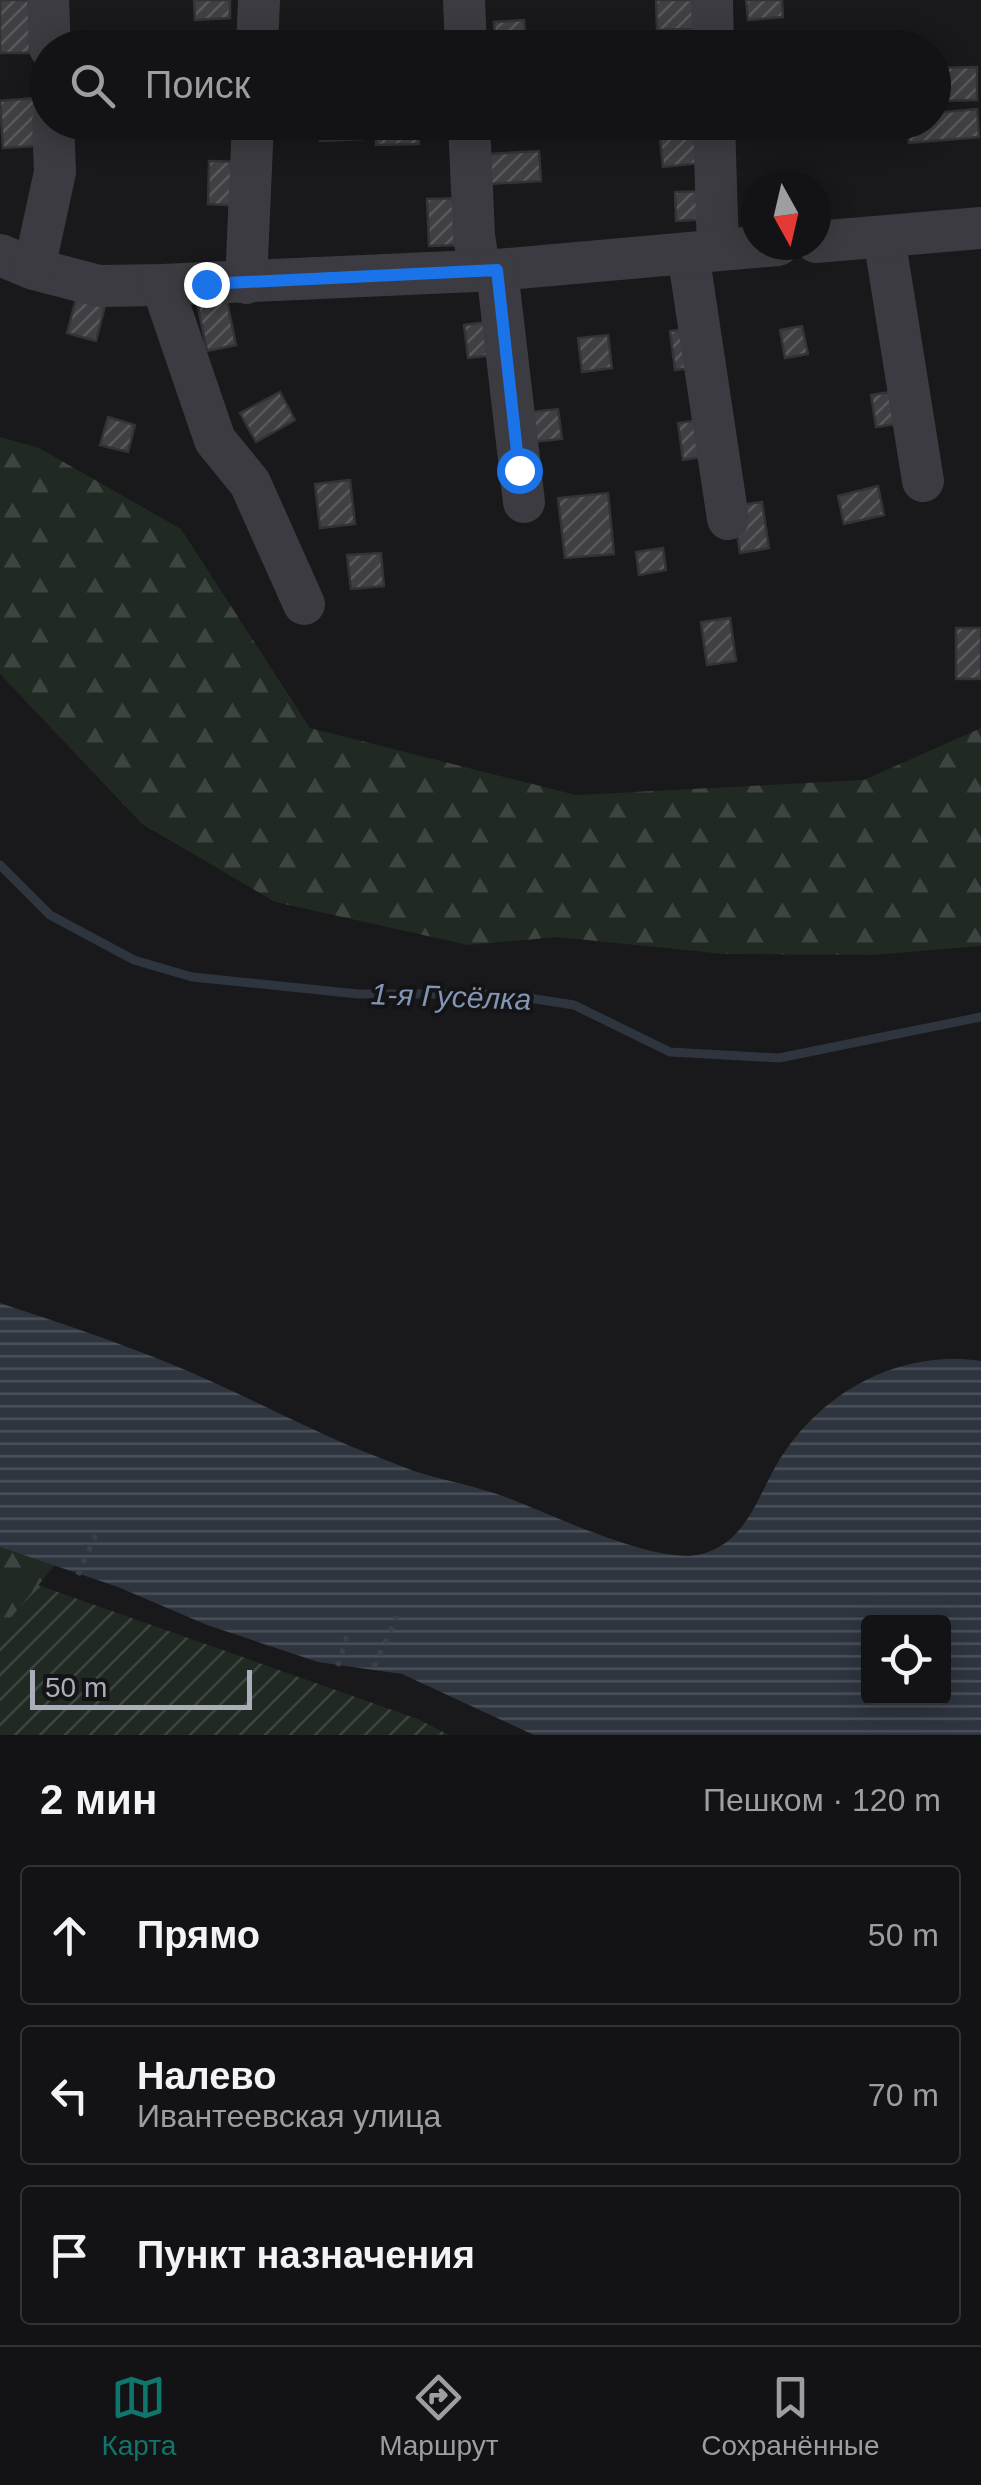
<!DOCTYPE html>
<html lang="ru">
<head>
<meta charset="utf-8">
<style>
	:root { --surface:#131214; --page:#202022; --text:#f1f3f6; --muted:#9d9ea0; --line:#323234; --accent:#0f766e }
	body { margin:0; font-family:Helvetica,sans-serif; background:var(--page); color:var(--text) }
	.controls { position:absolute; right:30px; bottom:30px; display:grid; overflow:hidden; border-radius:10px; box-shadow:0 5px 25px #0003 }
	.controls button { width:90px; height:90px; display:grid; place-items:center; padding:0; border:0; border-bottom:2px solid var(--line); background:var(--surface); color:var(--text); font:50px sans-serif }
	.compass { position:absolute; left:741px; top:170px; width:90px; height:90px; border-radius:50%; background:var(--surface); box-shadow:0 5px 25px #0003; rotate:172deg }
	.scale { position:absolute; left:30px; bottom:25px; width:222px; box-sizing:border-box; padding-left:10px; border:5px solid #abadba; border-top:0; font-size:28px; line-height:35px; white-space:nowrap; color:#abadba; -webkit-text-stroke:8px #141315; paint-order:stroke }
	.stop { position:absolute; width:30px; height:30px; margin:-22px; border:8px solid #1a73e8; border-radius:50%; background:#fff }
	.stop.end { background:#1a73e8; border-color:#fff; box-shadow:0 2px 10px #0008 }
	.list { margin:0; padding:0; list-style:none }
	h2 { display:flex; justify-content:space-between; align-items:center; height:130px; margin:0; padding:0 40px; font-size:42px }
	h2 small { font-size:32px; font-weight:400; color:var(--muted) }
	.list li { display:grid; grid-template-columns:65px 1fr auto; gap:30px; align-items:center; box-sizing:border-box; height:140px; margin:0 20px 20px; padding:0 20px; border:2px solid var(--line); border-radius:10px }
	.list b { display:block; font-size:38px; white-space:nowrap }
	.list p { margin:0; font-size:32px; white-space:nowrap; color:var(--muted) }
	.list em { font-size:32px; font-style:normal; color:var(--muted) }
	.icon { flex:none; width:55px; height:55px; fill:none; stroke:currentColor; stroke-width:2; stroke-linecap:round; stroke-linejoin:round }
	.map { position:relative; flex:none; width:981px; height:1735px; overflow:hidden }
	.search { position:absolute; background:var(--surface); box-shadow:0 5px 25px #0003; left:30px; right:30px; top:30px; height:110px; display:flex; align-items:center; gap:25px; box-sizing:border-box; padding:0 35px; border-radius:55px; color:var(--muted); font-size:38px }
	.sheet { height:610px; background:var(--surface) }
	nav { display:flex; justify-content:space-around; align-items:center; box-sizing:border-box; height:140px; border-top:2px solid var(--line); background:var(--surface); font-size:28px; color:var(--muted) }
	nav a { display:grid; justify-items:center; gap:5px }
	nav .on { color:var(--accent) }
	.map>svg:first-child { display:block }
</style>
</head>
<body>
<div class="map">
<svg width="981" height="1735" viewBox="0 0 981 1735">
	<defs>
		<pattern id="forest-firs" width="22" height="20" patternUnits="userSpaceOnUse" patternTransform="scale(2.5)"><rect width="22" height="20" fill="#202922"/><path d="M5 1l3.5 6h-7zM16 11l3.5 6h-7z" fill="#3e4540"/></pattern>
		<pattern id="garden-furrows" width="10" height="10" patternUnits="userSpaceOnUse" patternTransform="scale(2.5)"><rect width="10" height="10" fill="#202922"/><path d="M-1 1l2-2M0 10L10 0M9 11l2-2" fill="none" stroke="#3e4540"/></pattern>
		<pattern id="water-rules" width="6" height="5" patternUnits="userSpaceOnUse" patternTransform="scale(2.5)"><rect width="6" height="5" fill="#2e353f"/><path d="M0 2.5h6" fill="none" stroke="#4a5059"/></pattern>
		<pattern id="building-hatch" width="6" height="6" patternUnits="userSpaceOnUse" patternTransform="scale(2.5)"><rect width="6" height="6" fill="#404044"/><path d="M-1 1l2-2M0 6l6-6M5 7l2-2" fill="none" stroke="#59595d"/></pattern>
	</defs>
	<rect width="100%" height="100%" fill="#19181a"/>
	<g fill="url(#forest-firs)">
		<path d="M0 437 39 448 181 529 310 728 576 795 864 780 981 728V946L873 955 724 954 557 937 468 945 275 902 142 824 0 674Z"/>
		<path d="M0 1547 55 1565 0 1631Z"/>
	</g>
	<path fill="url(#garden-furrows)" d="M38 1585 418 1719 449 1735H0V1631Z"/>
	<path fill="url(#water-rules)" fill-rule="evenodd" d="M0 1303C57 1322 115 1341 171 1364 232 1389 290 1420 350 1446 371 1454 392 1463 414 1471 445 1481 477 1486 508 1498 553 1515 658 1566 702 1554 746 1542 757 1498 777 1464 819 1393 898 1349 981 1361V1735H534L402 1674 318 1662 207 1625 118 1587 0 1547ZM868 1622H944V1698H868Z"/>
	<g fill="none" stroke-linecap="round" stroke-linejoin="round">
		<path stroke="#2e353f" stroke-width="9" d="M0 865 50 915 134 960 192 977 358 994H503L574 1005 670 1052 779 1058 981 1017"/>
	</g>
	<g fill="url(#building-hatch)" stroke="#333236" stroke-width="2.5">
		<rect x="0" y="0" width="30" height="53"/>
		<path d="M194 0H230V18L195 20Z"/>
		<path d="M656 0H695L696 29 657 30Z"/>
		<path d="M746 0H782L783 17 748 20Z"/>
		<path d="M524 20 526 46 495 48 494 22Z"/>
		<path d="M977 67V100L934 101V68Z"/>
		<path d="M44 97 48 145 3 148 0 101Z"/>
		<path d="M977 109 979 137 909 143 907 122H934V113Z"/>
		<path d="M319 122H364V139L320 141Z"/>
		<path d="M376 122H419V144L376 145Z"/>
		<path d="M491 122H544L545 132 493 136Z"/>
		<path d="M708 133 711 162 663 167 660 138Z"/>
		<path d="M539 151 541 181 490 184 488 154Z"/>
		<path d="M209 161 245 162 243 206 208 204Z"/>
		<path d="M710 191 711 219 676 221 675 192Z"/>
		<path d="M465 198 467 245 429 246 427 199Z"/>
		<path d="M226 296 236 345 207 351 197 302Z"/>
		<path d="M76 299 105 306 96 341 67 333Z"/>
		<path d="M493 321 497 355 468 358 464 325Z"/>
		<path d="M802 326 808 354 785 358 780 330Z"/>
		<path d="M694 328 700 367 675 370 670 331Z"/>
		<path d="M608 335 612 368 582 372 578 338Z"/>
		<path d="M903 390 908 422 876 427 871 395Z"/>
		<path d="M280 392 295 420 256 442 240 413Z"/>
		<path d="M558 409 562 439 533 442 530 412Z"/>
		<path d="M108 417 135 425 128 452 100 445Z"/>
		<path d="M709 419 714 455 683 460 678 423Z"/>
		<path d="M350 480 355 524 320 528 315 484Z"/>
		<path d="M878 486 884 515 844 524 838 496Z"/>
		<path d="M608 493 614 554 565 558 558 498Z"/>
		<path d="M762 502 769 548 740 553 733 506Z"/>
		<path d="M663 548 666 570 639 575 636 552Z"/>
		<path d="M381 553 384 586 351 589 347 555Z"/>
		<path d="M730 618 736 661 707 665 701 622Z"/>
		<rect x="956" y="628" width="25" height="51"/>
	</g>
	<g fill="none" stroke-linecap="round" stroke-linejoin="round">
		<g stroke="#3f4046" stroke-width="5" stroke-dasharray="5 8" stroke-linecap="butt">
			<path d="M78 1575 98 1530"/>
			<path d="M338 1666 348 1632"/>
			<path d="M374 1667 397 1616"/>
		</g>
		<g stroke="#3b3b41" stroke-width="42">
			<path d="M48 0 50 48"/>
			<path d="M464 0 466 48"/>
			<path d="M712 0 713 48"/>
			<path d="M257 48 259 0"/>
			<path d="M469 122 474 235 479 269"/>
			<path d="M714 122 718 250"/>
			<path d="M884 237 923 481"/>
			<path d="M816 242 981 228"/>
			<path d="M688 253 728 519"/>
			<path d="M0 255 34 269 99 286 162 285 497 270 778 245"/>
			<path d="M34 269 55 172 53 122"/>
			<path d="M497 270 524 502"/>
			<path d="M246 283 253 122"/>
			<path d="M162 285 215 440 250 483 304 604"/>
		</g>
	</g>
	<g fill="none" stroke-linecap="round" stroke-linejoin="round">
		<path stroke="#1a73e8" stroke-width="12" d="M206 284 497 270 519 470"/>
	</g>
	<g text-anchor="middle" stroke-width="8" stroke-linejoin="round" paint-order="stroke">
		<g font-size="30" font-style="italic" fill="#8395b4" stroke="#141315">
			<text transform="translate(451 997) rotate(2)" y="10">1-я Гусёлка</text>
		</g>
	</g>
</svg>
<div class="controls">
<button><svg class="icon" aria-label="locate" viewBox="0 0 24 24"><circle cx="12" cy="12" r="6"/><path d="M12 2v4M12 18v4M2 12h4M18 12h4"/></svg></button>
</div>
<svg class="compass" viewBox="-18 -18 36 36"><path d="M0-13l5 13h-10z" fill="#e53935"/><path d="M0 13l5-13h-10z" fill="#9d9ea0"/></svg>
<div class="scale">50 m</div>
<div class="stop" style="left:519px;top:470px"></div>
<div class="stop end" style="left:206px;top:284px"></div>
<div class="search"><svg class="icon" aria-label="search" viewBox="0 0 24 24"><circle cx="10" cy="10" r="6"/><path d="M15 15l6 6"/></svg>Поиск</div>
</div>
<section class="sheet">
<h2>2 мин<small>Пешком · 120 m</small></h2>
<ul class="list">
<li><svg class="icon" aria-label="ahead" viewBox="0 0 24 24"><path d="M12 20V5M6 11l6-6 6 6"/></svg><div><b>Прямо</b></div><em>50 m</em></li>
<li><svg class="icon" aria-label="left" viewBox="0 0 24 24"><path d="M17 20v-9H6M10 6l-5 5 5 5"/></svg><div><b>Налево</b><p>Ивантеевская улица</p></div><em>70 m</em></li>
<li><svg class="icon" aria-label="arrive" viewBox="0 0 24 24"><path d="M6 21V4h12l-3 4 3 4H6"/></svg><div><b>Пункт назначения</b></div></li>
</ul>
</section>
<nav>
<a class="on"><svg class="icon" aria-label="map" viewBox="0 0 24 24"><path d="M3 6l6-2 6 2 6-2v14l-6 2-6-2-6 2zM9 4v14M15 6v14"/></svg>Карта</a>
<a><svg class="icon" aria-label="directions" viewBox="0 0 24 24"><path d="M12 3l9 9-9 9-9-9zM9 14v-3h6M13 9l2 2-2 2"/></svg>Маршрут</a>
<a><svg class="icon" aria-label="saved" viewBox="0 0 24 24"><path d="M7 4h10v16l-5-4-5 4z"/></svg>Сохранённые</a>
</nav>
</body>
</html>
